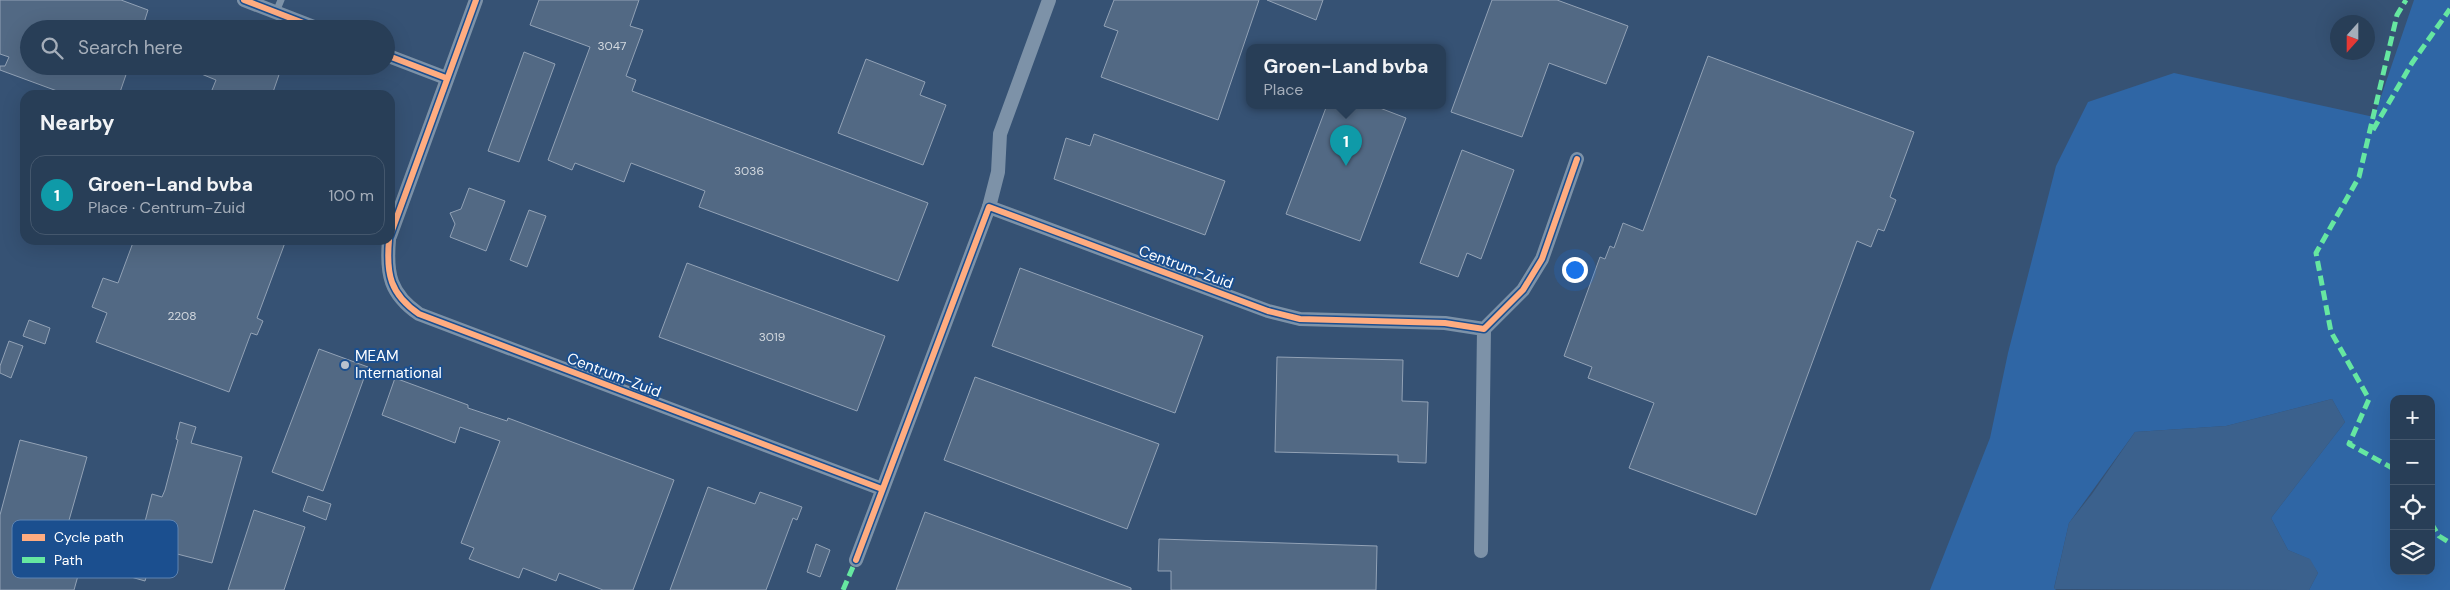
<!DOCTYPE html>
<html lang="en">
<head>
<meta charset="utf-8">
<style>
	:root { --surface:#283e57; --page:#344961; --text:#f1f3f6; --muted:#a5aeba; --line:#44576d; --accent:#8c9099 }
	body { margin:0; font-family:"DM Sans",sans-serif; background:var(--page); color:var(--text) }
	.controls { position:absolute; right:15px; bottom:15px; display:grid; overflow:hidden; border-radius:10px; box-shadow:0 5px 20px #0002 }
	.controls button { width:45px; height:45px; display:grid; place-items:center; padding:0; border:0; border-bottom:1px solid var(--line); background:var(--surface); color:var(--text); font:25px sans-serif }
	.compass { position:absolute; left:2330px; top:15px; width:45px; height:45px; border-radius:50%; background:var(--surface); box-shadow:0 5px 20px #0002; rotate:201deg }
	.you { position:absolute; left:1574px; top:269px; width:18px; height:18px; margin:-12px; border:4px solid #fff; border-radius:50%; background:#1a73e8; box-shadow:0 0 0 8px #1a73e833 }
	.badge { display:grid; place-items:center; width:32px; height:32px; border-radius:50%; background:var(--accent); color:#fff; font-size:16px; font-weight:700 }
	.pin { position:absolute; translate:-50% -41px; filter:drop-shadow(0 1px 2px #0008) }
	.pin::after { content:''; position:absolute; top:26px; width:18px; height:15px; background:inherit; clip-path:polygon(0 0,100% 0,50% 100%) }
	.popup { position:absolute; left:1246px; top:44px; width:200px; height:65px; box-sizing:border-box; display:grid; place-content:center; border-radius:10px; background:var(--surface); filter:drop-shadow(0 1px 4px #0005); font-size:16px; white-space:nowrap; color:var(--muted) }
	.popup b { font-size:19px; color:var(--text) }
	.popup::after { content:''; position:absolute; left:50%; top:100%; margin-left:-10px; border:10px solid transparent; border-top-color:var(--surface) }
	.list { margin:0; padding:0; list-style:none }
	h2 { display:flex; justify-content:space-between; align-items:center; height:65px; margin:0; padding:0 20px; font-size:21px }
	h2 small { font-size:16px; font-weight:400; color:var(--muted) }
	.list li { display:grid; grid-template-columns:32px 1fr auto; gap:15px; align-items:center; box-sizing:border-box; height:80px; margin:0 10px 10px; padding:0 10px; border:1px solid var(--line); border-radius:15px }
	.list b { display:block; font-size:19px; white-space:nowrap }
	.list p { margin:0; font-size:16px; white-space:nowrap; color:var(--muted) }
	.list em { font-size:16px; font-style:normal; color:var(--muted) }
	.icon { flex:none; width:28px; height:28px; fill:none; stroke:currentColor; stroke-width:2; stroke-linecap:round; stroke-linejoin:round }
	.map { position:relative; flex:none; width:2450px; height:590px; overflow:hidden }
	.search { position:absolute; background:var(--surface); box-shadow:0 5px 20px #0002; left:20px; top:20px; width:375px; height:55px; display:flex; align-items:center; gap:12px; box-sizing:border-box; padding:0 18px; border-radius:28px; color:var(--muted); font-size:19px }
	.panel { position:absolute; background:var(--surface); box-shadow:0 5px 20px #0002; left:20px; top:90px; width:375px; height:155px; border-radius:15px }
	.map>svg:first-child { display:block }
</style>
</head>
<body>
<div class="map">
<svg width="2450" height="590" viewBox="0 0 2450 590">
	<rect width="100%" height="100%" fill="#365274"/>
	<path fill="#2f66a5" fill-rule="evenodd" d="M2414 0H2450V590H2309L2318 573 2309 559 2288 550 2271 518 2345 422 2332 399 2226 426 2135 432 2069 523 2054 588 2056 590H1930L1990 438 2008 353 2056 166 2088 102 2174 73 2374 117ZM2394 399H2431V571H2394Z"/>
	<path fill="#3b618d" d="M2332 399 2345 422 2271 518 2288 550 2310 559 2318 573 2309 590 2054 589 2069 523 2092 494 2135 432 2226 426Z"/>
	<g fill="#526984" stroke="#92a2b6">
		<path d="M0 0H121L148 10 142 29H29V66H129L119 95H68L0 70V66H5L9 57 0 54Z"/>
		<path d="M539 0H639L630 26 643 30 626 76 636 80 632 91 928 203 898 281 699 207 705 191 631 163 624 182 575 163 572 170 548 160 590 47 530 25Z"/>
		<path d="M1114 0H1259L1218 120 1101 77 1118 31 1104 26Z"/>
		<path d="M1267 0H1323L1316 20Z"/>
		<path d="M1492 0H1557L1628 26 1606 84 1549 63 1522 137 1451 112Z"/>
		<path d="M524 52 555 64 519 162 488 151Z"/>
		<path d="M1708 56 1914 132 1890 197 1896 200 1884 231 1878 229 1871 247 1857 241 1756 515 1629 468 1654 403 1588 378 1592 367 1564 356 1600 257 1605 259 1610 246 1614 248 1623 223 1643 231Z"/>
		<path d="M866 59 925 82 920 95 946 105 923 165 838 133Z"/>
		<path d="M182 66H282L272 95H210L216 80Z"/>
		<path d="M1327 105H1372L1406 118 1360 241 1286 214Z"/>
		<path d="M1094 134 1225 181 1205 235 1054 179 1066 138 1090 146Z"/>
		<path d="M1462 150 1514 170 1481 259 1467 253 1458 277 1420 263Z"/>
		<path d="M469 188 505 201 486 251 450 237 455 224 450 213 461 209Z"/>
		<path d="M529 210 546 216 527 267 510 260Z"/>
		<path d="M134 240H286L257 318 263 321 257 335 251 333 229 392 96 342 107 313 92 307 103 278 118 283Z"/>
		<path d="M687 263 885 336 857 411 659 337Z"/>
		<path d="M1020 268 1203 336 1175 413 992 346Z"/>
		<path d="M29 320 50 328 45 344 23 336Z"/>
		<path d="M9 341 23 346 11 378 0 373V366Z"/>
		<path d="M319 349 368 367 323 491 272 472Z"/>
		<path d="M1277 357 1403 360 1402 401 1428 402 1426 463 1398 462V455L1275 452Z"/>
		<path d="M975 377 1159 444 1127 529 944 460Z"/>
		<path d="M395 378 468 405V408L507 421 508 418 674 480 633 590H603L559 573 556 581 523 568 519 578 469 559 474 548 461 543 500 441 460 427 455 443 382 415Z"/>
		<path d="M180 422 196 427 191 443 242 457 212 563 154 548 145 581 131 577 152 494 162 497 165 490 178 440 176 439Z"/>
		<path d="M20 440 87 457 58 559 81 565 74 590H0V515Z"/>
		<path d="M708 487 755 504 760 492 802 507 797 520 793 518 766 590H670Z"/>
		<path d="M308 496 331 504 326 520 303 511Z"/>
		<path d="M254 510 305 527 284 590H228Z"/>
		<path d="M925 512 1131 588V590H896Z"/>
		<path d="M1159 539 1377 546 1376 590H1171V571H1158Z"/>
		<path d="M816 544 830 550 820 577 807 572Z"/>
	</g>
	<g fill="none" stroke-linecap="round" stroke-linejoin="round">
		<path stroke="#7d92a8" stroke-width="7" d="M276 12 281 0"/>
		<g stroke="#7d92a8" stroke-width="14">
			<path d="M244 0 319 29"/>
			<path d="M386 55 446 78"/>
			<path d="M989 207 1268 311 1300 319 1445 323 1484 329 1523 290 1542 259 1577 159"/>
			<path d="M390 236 476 0"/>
			<path d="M389 240C386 274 390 294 419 314L882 489"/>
			<path d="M1481 551 1484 329"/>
			<path d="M856 560 989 207 998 172 1000 134 1049 0"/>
		</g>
		<g stroke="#66e7a1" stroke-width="5" stroke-dasharray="10 5" stroke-linecap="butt">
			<path d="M2373 130 2412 63 2450 9"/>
			<path d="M2394 469 2349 444 2369 399 2331 332 2316 253 2359 177 2397 15 2406 0"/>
			<path d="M2431 523 2439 536 2450 543"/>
			<path d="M843 590 856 560"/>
		</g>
		<defs>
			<g id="cycleway">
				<path d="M244 0 319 29"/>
				<path d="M386 55 446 78"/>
				<path d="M390 236 476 0"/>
				<path d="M389 240C386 274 390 294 419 314L882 489"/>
				<path d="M856 560 989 207 1268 311 1300 319 1445 323 1484 329 1523 290 1542 259 1577 159"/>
			</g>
		</defs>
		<use href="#cycleway" stroke="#1b4f8f" stroke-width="9"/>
		<use href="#cycleway" stroke="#ffac80" stroke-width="6"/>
	</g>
	<circle fill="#b9c2ce" stroke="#1b4f8f" stroke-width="2" cx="345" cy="365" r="5"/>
	<g text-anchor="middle" stroke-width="4" stroke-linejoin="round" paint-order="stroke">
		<g font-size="12" fill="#d4dae0">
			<text x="612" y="50">3047</text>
			<text x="749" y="175">3036</text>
			<text x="182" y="320">2208</text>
			<text x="772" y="341">3019</text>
		</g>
		<g font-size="15" fill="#fff" stroke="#1b4f8f">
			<text transform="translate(1186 267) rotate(20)" y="5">Centrum-Zuid</text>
			<text transform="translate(614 375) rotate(21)" y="5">Centrum-Zuid</text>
		</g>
		<g font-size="15" fill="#fff" stroke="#1b4f8f" text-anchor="start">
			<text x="355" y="361">MEAM<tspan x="355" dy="17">International</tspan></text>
		</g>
	</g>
	<rect x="12" y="520" width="166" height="58" rx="8" fill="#1b4f8f" stroke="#5f84b1" stroke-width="1"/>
	<rect x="22" y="534" width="23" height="7" fill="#ffac80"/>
	<rect x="22" y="557" width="23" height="6" fill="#66e7a1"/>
	<g font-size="14" fill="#fff">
		<text x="54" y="542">Cycle path</text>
		<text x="54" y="565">Path</text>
	</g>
</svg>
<div class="controls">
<button>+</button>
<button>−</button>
<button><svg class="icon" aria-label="locate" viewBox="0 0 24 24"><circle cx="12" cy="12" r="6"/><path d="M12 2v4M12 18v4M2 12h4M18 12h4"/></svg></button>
<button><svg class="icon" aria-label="layers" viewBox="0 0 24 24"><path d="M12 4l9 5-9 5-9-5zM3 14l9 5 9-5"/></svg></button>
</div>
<svg class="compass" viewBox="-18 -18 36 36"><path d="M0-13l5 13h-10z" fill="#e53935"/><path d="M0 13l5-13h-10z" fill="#a5aeba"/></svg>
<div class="you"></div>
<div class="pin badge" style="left:1346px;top:166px;background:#0f9aa8">1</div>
<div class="popup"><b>Groen-Land bvba</b>Place</div>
<div class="search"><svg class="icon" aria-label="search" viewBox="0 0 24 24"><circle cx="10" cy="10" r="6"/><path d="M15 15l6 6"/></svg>Search here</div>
<section class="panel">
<h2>Nearby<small></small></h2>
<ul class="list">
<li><span class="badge" style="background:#0f9aa8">1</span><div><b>Groen-Land bvba</b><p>Place · Centrum-Zuid</p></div><em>100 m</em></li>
</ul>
</section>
</div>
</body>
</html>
